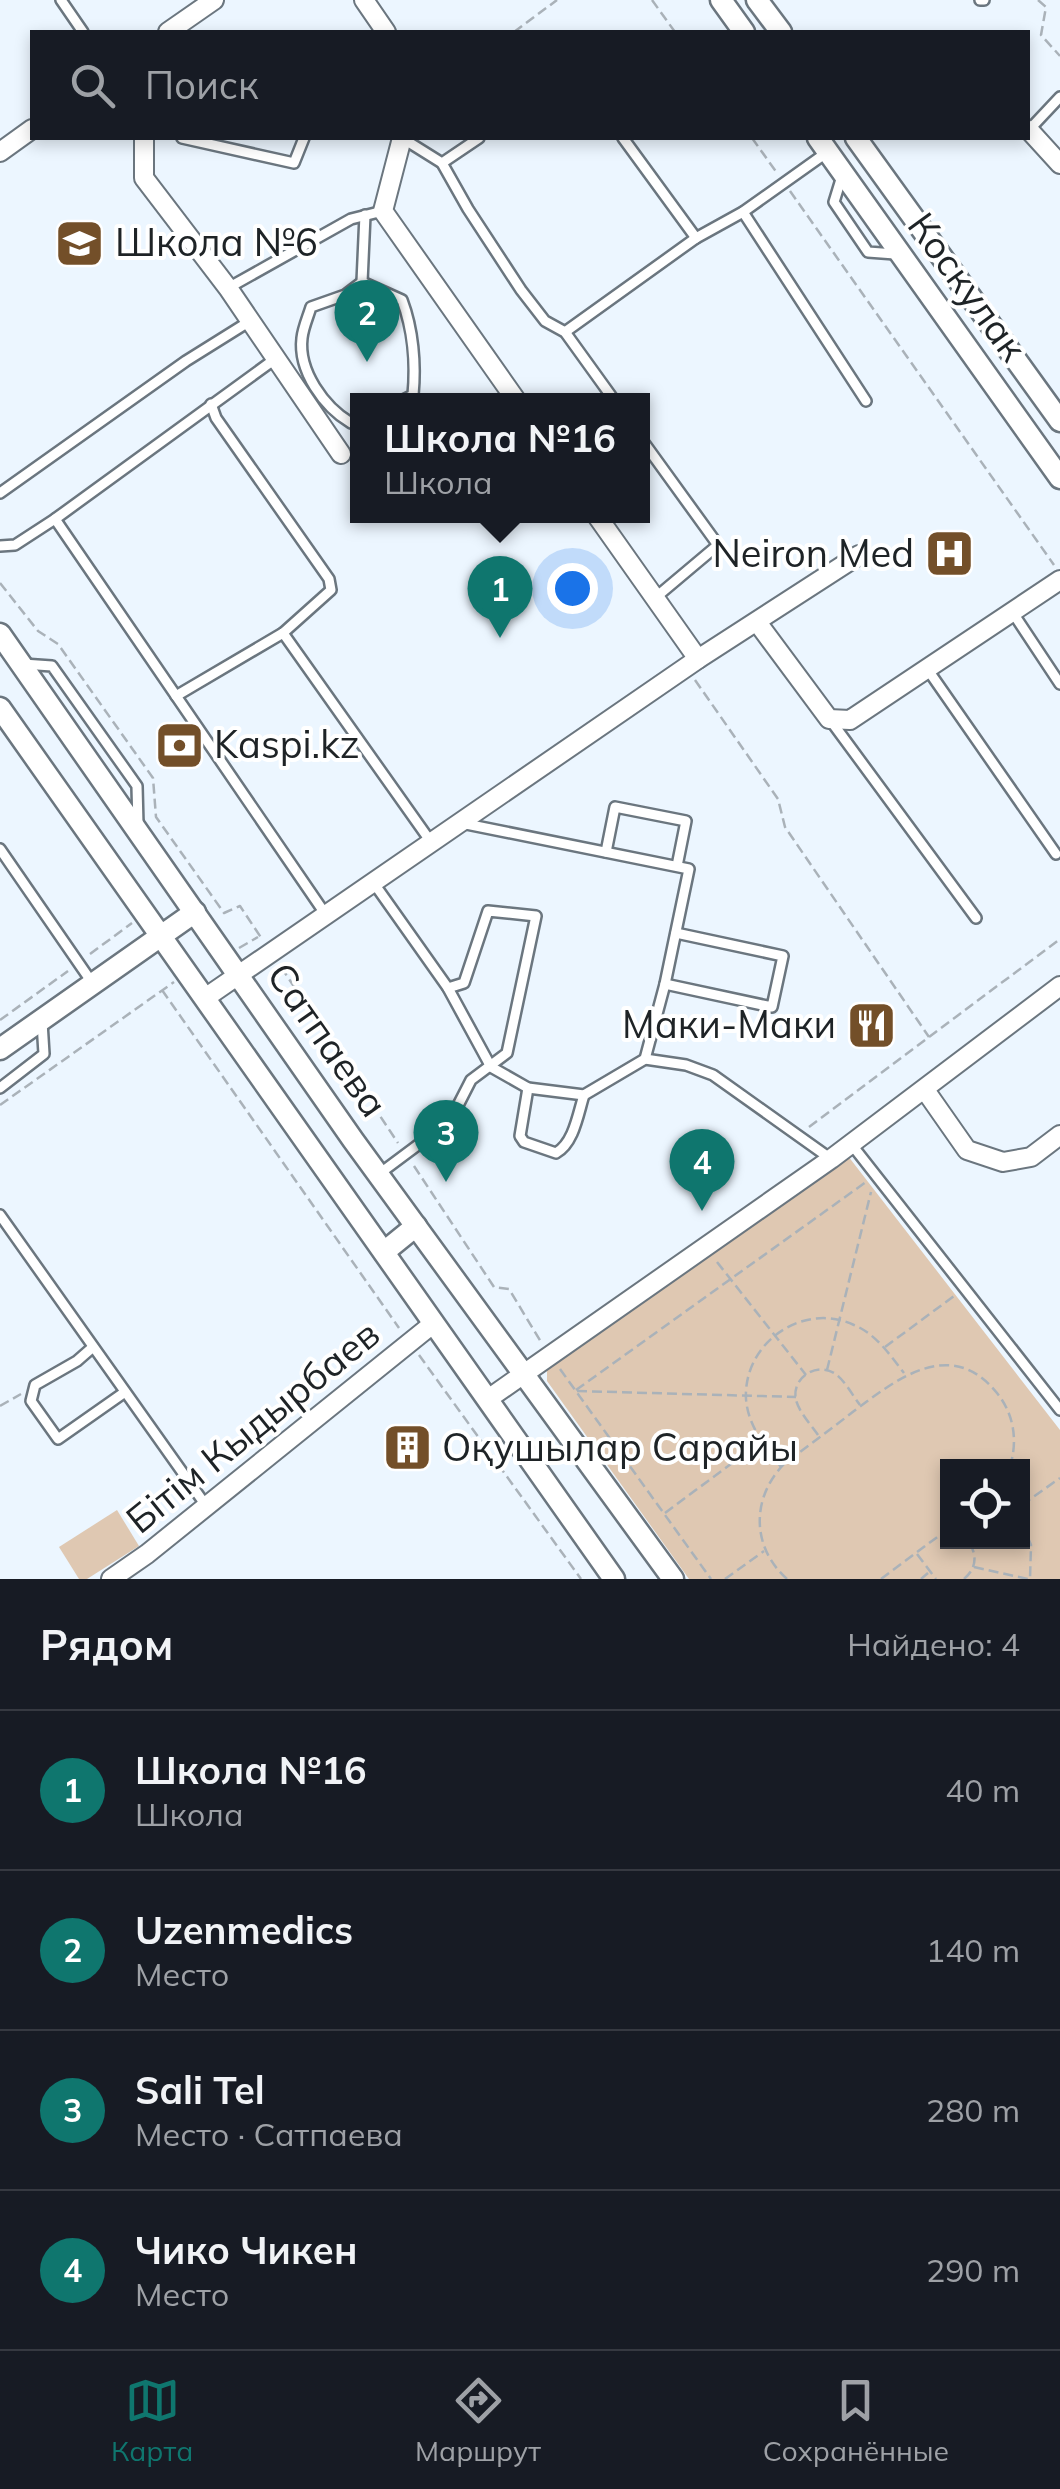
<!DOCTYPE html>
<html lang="ru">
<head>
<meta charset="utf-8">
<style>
	:root { --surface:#171b24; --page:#20242c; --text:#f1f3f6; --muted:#9ea1a6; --line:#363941; --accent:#0f766e }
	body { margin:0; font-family:Mulish,sans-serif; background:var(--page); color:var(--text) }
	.controls { position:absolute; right:30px; bottom:30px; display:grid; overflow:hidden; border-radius:0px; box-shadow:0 5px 15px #0003 }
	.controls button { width:90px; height:90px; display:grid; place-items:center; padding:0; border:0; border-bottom:2px solid var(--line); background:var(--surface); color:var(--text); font:50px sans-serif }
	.you { position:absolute; left:572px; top:588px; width:35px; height:35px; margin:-25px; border:8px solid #fff; border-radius:50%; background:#1a73e8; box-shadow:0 0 0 15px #1a73e833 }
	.badge { display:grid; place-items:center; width:65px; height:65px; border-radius:50%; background:var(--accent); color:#fff; font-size:32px; font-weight:700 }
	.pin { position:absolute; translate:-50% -82px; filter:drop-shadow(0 2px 5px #0008) }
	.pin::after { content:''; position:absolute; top:52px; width:35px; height:30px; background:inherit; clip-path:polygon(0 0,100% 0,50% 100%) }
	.popup { position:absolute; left:350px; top:393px; width:300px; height:130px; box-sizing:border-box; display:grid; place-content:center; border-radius:0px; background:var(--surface); filter:drop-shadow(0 2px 8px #0005); font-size:32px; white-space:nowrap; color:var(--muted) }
	.popup b { font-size:38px; color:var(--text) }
	.popup::after { content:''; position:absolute; left:50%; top:100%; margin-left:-20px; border:20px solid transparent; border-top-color:var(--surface) }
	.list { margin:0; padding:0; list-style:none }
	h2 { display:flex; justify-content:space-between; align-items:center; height:130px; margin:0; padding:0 40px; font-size:42px }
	h2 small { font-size:32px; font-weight:400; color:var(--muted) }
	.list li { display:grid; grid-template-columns:65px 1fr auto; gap:30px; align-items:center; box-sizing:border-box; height:160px; padding:0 40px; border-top:2px solid var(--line) }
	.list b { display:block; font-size:38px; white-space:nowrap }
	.list p { margin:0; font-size:32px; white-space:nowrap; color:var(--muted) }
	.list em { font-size:32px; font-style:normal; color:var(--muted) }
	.icon { flex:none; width:55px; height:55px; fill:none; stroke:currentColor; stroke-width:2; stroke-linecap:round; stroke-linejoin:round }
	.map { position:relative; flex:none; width:1060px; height:1579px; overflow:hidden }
	.search { position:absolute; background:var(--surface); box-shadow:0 5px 15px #0003; left:30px; right:30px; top:30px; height:110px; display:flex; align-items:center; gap:25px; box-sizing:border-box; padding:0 35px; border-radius:0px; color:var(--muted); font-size:38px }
	.sheet { height:770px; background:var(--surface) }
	nav { display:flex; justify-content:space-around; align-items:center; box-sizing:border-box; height:140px; border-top:2px solid var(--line); background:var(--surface); font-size:28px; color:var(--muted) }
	nav a { display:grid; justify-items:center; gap:5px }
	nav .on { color:var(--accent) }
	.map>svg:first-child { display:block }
</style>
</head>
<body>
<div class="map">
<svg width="1060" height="1579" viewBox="0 0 1060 1579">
	<rect width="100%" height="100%" fill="#ecf6ff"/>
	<g fill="#dfc8b2" fill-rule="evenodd">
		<path d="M848 1156 1060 1430V1579H689L547 1381V1370ZM948 1466H1022V1542H948Z"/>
		<path d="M117 1510 139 1546 87 1579H79L59 1547Z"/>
	</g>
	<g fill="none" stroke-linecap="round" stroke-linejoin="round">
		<defs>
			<g id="service">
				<path d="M61 0 83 32"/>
				<path d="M980 0H984"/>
				<path d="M1029 130 1060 97"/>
				<path d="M182 138 294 163 304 138"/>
				<path d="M402 138 442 163 479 138"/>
				<path d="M623 138 696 238"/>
				<path d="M442 163 468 209 521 290 545 321 565 332 614 400"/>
				<path d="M842 176 834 202 868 252 895 254"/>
				<path d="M743 212 866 401"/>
				<path d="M362 282 402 300C413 329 416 364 413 395L403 400"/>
				<path d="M362 282 365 215"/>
				<path d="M228 288 351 219 383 211"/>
				<path d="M565 332 696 238 743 212 826 153"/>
				<path d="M358 422 351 423C324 407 298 371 302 338 303 328 308 317 311 307L345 295 362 282"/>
				<path d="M642 440 718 545 655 598"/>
				<path d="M0 493 186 361 250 321"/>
				<path d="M55 519 326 915"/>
				<path d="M0 546 15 545 55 519 275 359"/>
				<path d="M1013 613 1060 684"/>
				<path d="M283 633 431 842"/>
				<path d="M23 664 52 666 137 786 138 825"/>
				<path d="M928 670 1056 854"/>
				<path d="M176 696 283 633 331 590 329 579 216 418 211 404"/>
				<path d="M831 721 976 918"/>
				<path d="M461 823 689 869 665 984 645 1059"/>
				<path d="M0 849 91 981"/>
				<path d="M606 852 615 807 686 821 677 866"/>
				<path d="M373 882 448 988 491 1067 528 1088 584 1095 645 1059 686 1065 713 1075 831 1159"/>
				<path d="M665 984 772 1007 783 956 676 933"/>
				<path d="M0 1088 44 1054 42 1022"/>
				<path d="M528 1088 520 1136 524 1142 556 1153C574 1143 578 1114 584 1095"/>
				<path d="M852 1145 1060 1410"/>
				<path d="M379 1174 450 1121 471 1080 507 1053 536 916 488 911 464 983 448 988"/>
				<path d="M0 1215 207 1507"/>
				<path d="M93 1347 77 1361 35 1385 31 1401 58 1439 125 1392"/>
			</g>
			<g id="minor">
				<path d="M364 0 386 32"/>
				<path d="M168 32 214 0"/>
				<path d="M1029 130 1060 164"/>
				<path d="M144 138V178L228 288 341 454"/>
				<path d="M402 138 383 211 516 400"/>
				<path d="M0 152 32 129"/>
				<path d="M597 516 698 659"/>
				<path d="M757 622 829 719 850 720 1060 580"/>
				<path d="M205 998 698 659 859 555"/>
				<path d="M925 1090 967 1150 1003 1162 1031 1157 1060 1135"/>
				<path d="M488 1399 831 1159 1060 986"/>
				<path d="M111 1579 147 1554 434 1323"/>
			</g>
			<g id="tertiary">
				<path d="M721 0 744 32"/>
				<path d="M757 0 781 32"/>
				<path d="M818 138 1060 478"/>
				<path d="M856 138 1060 421"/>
				<path d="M0 634 353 1140 673 1579"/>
				<path d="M0 708 614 1579"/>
				<path d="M0 1049 195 912"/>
				<path d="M384 1252 416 1226"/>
			</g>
		</defs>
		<use href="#service" stroke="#6b767f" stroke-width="14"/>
		<use href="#minor" stroke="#6b767f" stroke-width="22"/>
		<use href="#tertiary" stroke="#6b767f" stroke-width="25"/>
		<g stroke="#aab2b9" stroke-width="2.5" stroke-dasharray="10 5" stroke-linecap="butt">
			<path d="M652 0 675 32"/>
			<path d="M1038 0 1046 7 1041 35 1060 56"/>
			<path d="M514 32 557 0"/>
			<path d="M752 138 777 173"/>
			<path d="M790 191 1054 565"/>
			<path d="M0 583 38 631 58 644 153 778 156 817 224 913 240 906 262 939"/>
			<path d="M695 680 778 799 785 827 929 1037"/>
			<path d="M239 948 258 937"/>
			<path d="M90 954 132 923"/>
			<path d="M281 967 398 1143"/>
			<path d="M162 990 399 1328"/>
			<path d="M0 1020 68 971"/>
			<path d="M0 1105 174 982"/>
			<path d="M809 1127 1060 939"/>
			<path d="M414 1166 494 1287 509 1289 541 1342"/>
			<path d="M717 1262 806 1375"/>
			<path d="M885 1347 954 1296"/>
			<path d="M419 1355 581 1579"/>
			<path d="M560 1369 711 1579"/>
			<path d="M827 1370 871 1192"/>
			<path d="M576 1390 866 1182"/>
			<path d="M577 1391 796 1397"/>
			<path d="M0 1406 21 1394"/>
			<path d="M818 1435C811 1425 799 1412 796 1400 791 1379 815 1362 834 1373 845 1380 852 1395 860 1405"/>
			<path d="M781 1467C765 1446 748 1426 746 1399 743 1343 803 1301 854 1325 876 1334 890 1355 904 1373"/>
			<path d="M1022 1505 1060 1478"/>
			<path d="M665 1513 759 1443"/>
			<path d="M1022 1523 1031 1545 1030 1579"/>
			<path d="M917 1554 936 1579"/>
			<path d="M974 1567 1028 1579"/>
			<path d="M725 1579 764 1551"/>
			<path d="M787 1579C751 1547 751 1497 785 1463 808 1446 831 1429 854 1411 897 1379 951 1336 997 1393 1014 1414 1018 1441 1010 1466"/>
			<path d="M881 1579 948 1529"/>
			<path d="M921 1579 928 1573"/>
			<path d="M964 1579C977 1568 977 1555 969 1542"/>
		</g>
		<use href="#service" stroke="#fff" stroke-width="9"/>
		<use href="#minor" stroke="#fff" stroke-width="18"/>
		<use href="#tertiary" stroke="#fff" stroke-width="20"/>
	</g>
	<defs>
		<symbol id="school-square" viewBox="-11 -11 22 22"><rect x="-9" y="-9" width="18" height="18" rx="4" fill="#734f29" stroke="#fff"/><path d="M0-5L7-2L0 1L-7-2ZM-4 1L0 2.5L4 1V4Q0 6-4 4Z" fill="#fff"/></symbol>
		<symbol id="hospital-square" viewBox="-11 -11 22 22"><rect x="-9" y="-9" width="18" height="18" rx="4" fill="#734f29" stroke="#fff"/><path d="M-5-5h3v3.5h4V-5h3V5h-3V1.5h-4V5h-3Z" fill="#fff"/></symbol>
		<symbol id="bank-square" viewBox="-11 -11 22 22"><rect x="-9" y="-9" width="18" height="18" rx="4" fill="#734f29" stroke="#fff"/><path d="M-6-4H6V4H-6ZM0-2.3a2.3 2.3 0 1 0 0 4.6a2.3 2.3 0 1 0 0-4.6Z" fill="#fff"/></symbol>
		<symbol id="restaurant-square" viewBox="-11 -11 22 22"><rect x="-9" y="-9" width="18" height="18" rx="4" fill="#734f29" stroke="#fff"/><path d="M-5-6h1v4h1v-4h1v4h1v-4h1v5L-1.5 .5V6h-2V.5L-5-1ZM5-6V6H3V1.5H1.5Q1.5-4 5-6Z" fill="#fff"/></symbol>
		<symbol id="building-square" viewBox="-11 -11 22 22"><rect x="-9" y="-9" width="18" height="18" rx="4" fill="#734f29" stroke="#fff"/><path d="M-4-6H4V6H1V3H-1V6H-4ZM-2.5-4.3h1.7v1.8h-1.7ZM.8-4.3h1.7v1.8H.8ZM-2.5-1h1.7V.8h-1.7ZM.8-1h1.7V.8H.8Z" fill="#fff"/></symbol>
	</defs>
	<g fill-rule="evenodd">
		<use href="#school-square" x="52" y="216" width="55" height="55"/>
		<use href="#hospital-square" x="922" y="526" width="55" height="55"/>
		<use href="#bank-square" x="152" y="718" width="55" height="55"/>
		<use href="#restaurant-square" x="844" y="998" width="55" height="55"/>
		<use href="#building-square" x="380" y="1420" width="55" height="55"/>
	</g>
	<g text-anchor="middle" stroke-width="8" stroke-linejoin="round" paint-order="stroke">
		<g font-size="38" fill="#1e2326" stroke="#fff" text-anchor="start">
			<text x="115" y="256">Школа №6</text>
			<text x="914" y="567" text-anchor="end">Neiron Med</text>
			<text x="214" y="758">Kaspi.kz</text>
			<text x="836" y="1038" text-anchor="end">Маки-Маки</text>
			<text x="442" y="1461">Оқушылар Сарайы</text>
		</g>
		<g font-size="38" fill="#1e2326" stroke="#fff">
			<text transform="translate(967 287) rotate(54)" y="13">Коскулак</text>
			<text transform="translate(327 1040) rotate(55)" y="13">Сатпаева</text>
			<text transform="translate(253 1427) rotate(-39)" y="13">Бiтiм Кыдырбаев</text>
		</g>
	</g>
</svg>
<div class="controls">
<button><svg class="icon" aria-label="locate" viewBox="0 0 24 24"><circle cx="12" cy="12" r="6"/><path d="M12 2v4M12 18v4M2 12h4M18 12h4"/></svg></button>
</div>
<div class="you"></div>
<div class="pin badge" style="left:500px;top:638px">1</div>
<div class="popup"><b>Школа №16</b>Школа</div>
<div class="pin badge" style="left:367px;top:362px">2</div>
<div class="pin badge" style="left:446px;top:1182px">3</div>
<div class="pin badge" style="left:702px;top:1211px">4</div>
<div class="search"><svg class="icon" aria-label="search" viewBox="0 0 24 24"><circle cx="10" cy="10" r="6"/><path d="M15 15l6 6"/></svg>Поиск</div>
</div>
<section class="sheet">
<h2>Рядом<small>Найдено: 4</small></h2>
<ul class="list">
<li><span class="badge">1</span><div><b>Школа №16</b><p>Школа</p></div><em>40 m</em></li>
<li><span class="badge">2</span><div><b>Uzenmedics</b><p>Место</p></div><em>140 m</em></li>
<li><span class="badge">3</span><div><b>Sali Tel</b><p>Место · Сатпаева</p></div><em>280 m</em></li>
<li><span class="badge">4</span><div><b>Чико Чикен</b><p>Место</p></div><em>290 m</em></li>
</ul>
</section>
<nav>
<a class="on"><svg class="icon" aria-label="map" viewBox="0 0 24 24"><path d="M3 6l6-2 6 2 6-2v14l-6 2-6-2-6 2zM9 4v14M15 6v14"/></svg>Карта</a>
<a><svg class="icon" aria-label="directions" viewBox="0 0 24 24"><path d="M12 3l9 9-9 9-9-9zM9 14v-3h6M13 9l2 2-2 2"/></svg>Маршрут</a>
<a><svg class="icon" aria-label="saved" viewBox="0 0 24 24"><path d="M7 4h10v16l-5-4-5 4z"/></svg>Сохранённые</a>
</nav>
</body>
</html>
